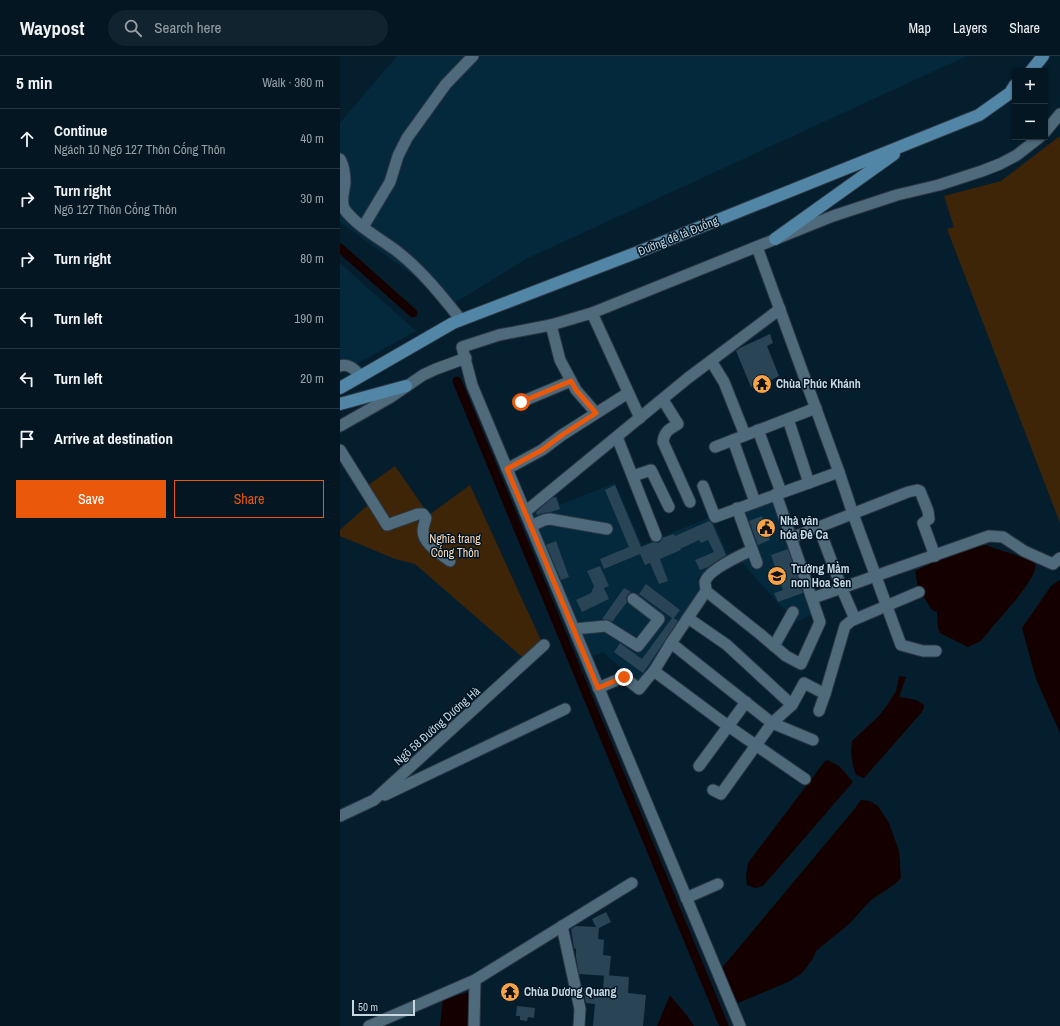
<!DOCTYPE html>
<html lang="en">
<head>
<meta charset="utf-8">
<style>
	:root { --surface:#031622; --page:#11232f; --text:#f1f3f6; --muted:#979fa5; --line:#243540; --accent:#ea580c }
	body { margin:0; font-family:"Archivo Narrow",sans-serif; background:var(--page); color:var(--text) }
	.controls { position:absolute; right:12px; top:12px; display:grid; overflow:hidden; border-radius:0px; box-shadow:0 1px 3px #0004 }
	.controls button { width:36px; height:36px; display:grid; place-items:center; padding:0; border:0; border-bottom:1px solid var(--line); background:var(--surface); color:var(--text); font:20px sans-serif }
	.scale { position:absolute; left:12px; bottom:10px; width:63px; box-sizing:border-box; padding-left:4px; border:2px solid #c7d7e1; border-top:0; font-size:11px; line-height:14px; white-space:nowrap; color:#c7d7e1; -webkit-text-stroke:3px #001523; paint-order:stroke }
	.stop { position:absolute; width:12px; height:12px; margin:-9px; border:3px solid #ea580c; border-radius:50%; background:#fff }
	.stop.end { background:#ea580c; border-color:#fff; box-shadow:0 1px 4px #0008 }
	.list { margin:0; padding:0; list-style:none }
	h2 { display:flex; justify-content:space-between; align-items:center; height:52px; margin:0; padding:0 16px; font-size:17px }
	h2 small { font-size:13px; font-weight:400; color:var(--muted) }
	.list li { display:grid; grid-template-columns:26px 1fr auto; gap:12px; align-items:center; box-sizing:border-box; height:60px; padding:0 16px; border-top:1px solid var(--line) }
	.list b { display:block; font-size:15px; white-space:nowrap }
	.list p { margin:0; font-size:13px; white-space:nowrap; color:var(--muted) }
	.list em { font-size:13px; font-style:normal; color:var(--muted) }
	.actions { display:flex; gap:8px; padding:12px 16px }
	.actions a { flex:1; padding:9px 0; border:1px solid var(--accent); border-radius:0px; text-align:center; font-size:14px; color:var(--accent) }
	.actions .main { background:var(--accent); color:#fff }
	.icon { flex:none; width:22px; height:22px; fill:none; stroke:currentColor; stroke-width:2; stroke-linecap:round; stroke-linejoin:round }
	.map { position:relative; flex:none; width:720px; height:970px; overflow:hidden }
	header { display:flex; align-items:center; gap:24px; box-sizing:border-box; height:56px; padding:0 20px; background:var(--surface); border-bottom:1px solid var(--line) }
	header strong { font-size:19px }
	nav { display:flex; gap:22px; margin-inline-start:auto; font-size:14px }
	.search { width:280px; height:36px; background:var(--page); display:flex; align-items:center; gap:10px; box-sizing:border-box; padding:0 14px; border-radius:22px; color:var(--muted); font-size:15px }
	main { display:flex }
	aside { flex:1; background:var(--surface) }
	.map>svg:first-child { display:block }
</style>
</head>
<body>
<header>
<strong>Waypost</strong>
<div class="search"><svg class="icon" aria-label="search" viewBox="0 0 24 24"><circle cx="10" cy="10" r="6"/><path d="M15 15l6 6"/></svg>Search here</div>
<nav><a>Map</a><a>Layers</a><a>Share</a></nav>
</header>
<main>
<aside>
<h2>5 min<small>Walk · 360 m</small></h2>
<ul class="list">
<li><svg class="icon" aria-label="ahead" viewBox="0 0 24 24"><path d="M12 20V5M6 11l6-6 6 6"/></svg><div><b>Continue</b><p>Ngách 10 Ngõ 127 Thôn Cống Thôn</p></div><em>40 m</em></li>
<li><svg class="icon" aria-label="right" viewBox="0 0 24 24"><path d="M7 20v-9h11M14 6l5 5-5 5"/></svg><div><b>Turn right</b><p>Ngõ 127 Thôn Cống Thôn</p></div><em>30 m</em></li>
<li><svg class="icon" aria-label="right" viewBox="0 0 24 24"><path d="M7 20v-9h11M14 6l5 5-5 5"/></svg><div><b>Turn right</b></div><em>80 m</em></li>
<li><svg class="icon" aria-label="left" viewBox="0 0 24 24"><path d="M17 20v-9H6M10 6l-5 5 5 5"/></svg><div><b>Turn left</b></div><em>190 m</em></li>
<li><svg class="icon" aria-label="left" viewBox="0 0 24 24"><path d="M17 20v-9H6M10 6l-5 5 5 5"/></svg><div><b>Turn left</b></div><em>20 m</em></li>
<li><svg class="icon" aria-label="arrive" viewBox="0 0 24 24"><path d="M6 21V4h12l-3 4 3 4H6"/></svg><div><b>Arrive at destination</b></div></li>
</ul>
<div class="actions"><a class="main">Save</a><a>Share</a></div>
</aside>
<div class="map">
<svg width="720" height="970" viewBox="0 0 720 970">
	<rect width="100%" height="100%" fill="#041e2d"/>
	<g fill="#04293c">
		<path d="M57 0H627L186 203 113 248 0 166V67Z"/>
		<path d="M0 207 76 275 0 317Z"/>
		<path d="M275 427 302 489 371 461 389 502 357 522 362 536 299 629 263 596 247 602 188 452 216 440 220 449Z"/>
		<path d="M432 443 474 557 456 566 428 536 401 505 419 501 402 454Z"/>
	</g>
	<g fill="#3f2508">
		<path d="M720 80V467L607 173 614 171 604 140 661 125Z"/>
		<path d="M55 410 89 459 130 429 203 589 182 601 75 508 55 503 0 480V474L28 449 20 435Z"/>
	</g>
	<g fill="#150000">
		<path d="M647 489C656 494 691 502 695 508 701 518 661 561 653 570 649 575 644 582 639 586 636 588 631 589 628 591L600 577 598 572 597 556 592 554 578 532 575 515 594 506 635 490Z"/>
		<path d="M720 524V677L696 623 682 572 711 530Z"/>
		<path d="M559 620 566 621 559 641C569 642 576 643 584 649V651L582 656 524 722 516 719 513 710 511 695 512 685 539 660 548 648 556 635Z"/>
		<path d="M488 704 499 710 513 726 423 830 415 832 407 829 406 820 408 807 485 705Z"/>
		<path d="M521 744 530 745 538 750 549 767 559 795 561 822 555 828 531 844 509 868 476 895 472 904 462 917 448 926 398 947 388 929 381 913 512 756Z"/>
		<path d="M128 936 130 939 128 970H100L103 944Z"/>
		<path d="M330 939C337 949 348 959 354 970H317Z"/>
	</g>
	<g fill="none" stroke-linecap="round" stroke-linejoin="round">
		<g stroke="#150000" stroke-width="9">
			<path d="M0 192 73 257"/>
			<path d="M117 325 384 970"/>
		</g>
	</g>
	<g fill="#294454">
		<path d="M430 278 433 287 427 290 439 320 431 324 430 323 411 331 396 295 400 292Z"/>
		<path d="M275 429 301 491 313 486 318 487 321 485 322 482 334 478 335 480 369 465 372 467 386 499 368 511 360 514 355 504 374 496 368 484 361 487 359 484 340 493 341 494 320 503 328 525 319 528 310 507 305 509 300 498 264 513 260 503 289 491 265 434Z"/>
		<path d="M216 441 220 453 211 456 203 457 197 459 196 456 212 442Z"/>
		<path d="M422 460 430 484 418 489 409 465Z"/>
		<path d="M216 485 229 521 221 524 206 489Z"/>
		<path d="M448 493 463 537 438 546 434 537 443 534 431 499Z"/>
		<path d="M260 510 269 530 264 532 269 543 242 556 236 544 251 537 254 530 247 515Z"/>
		<path d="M306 528 340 554 334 562 338 565 312 604 303 617 274 596 280 587 302 603 332 562 299 538Z"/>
		<path d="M284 532 291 536 288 538 286 542 287 546 272 566 269 564 262 563Z"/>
		<path d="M266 856 271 866 259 872 258 883 264 884 263 899 271 900 269 920 239 918 236 901V893L234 892 231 873 236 870 256 871 252 863Z"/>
		<path d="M264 919 289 921 288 937 306 939 303 970H253L255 948 246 947 243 932 263 935Z"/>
		<path d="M177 950 195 952 194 962 188 961 187 965 180 964V960H176Z"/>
	</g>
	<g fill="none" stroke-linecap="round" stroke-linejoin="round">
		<defs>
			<g id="minor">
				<path d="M705 76 720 58"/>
				<path d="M0 103C4 110 5 119 5 127 4 135 0 147 5 154 19 172 41 183 58 196 82 215 102 240 121 264"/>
				<path d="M23 171 50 126 58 100 67 82 106 28 133 0"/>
				<path d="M417 191 499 416 513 458 561 589 583 595H596"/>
				<path d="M252 257 300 362"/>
				<path d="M211 269 220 304 236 334 256 357"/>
				<path d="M371 305 384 326 405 379"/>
				<path d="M0 310C9 307 15 314 21 320"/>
				<path d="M323 344 338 368C330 373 324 375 323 386L350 446"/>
				<path d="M181 346 231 325"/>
				<path d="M448 363 469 427"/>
				<path d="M0 370 51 341 83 319 96 313 126 302"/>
				<path d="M418 374 441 436"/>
				<path d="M277 381 316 480"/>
				<path d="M393 384 415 446"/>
				<path d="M375 391 476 352"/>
				<path d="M0 394 47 469 78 458H83L86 462C85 466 83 471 83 475 83 488 101 498 110 505"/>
				<path d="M167 413 202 394 222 379 288 337"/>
				<path d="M293 420 311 414 329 451"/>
				<path d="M363 430 375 461 499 416"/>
				<path d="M397 452 417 507"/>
				<path d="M185 456 348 322 440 253"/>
				<path d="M191 470 204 464 210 463 267 473"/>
				<path d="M479 472 502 533 515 563"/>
				<path d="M451 482 568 436 577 434 580 435 588 455 589 463 583 467 595 500"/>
				<path d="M366 535 420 578 446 600 461 608 480 566 436 438"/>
				<path d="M473 542 649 480 663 481 684 495 713 508 720 502"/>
				<path d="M348 562 387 589 452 649"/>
				<path d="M234 573 266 570 298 590 319 563 293 543"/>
				<path d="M331 587 432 667 473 684"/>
				<path d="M434 590 453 556"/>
				<path d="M314 615 388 670 465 723"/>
				<path d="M258 632 284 621 299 633 307 623 314 615 331 587 366 535C366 532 365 528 365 526 368 514 401 499 412 494"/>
				<path d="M479 655 485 638 505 570 511 565 579 536"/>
				<path d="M359 710 406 646"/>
				<path d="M373 734 381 738 432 667 452 649 464 627 485 638"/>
				<path d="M45 739 225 653"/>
				<path d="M0 760 34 744 204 589"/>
				<path d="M346 842 378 828"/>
				<path d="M222 870 240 953 239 970"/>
				<path d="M29 970 135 924 292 827"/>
				<path d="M134 970 135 924"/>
				<path d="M400 970 132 329 122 291 159 279 211 269 252 257 493 160 557 139 599 129 642 115 660 108 677 99 700 81"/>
			</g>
			<g id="major">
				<path d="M691 15 703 0"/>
				<path d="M435 183 554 98"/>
				<path d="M0 332 21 320 113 267 298 196 639 59 670 37 675 29"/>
				<path d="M0 348 66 330"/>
			</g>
		</defs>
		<use href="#minor" stroke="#2c3642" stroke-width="13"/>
		<use href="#major" stroke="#2c3642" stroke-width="14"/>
		<use href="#minor" stroke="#4e6a7b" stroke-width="11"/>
		<use href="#major" stroke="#5286a6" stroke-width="12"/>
	</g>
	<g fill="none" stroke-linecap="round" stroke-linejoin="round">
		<path stroke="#ea580c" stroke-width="5" d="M181 346 231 325 236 334 256 357 222 379 202 394 167 413 258 632 284 621"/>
	</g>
	<defs>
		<symbol id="temple-disc" viewBox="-11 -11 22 22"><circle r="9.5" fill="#f6a248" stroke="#001523"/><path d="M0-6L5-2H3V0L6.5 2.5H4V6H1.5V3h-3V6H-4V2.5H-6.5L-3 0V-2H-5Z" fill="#111"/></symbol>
		<symbol id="civic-disc" viewBox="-11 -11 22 22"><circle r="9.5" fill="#f6a248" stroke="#001523"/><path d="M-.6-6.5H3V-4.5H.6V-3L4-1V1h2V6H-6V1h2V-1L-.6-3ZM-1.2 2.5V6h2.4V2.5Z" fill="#111"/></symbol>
		<symbol id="school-disc" viewBox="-11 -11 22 22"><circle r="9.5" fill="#f6a248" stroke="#001523"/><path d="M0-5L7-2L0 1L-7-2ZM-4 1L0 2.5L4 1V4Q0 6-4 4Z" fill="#111"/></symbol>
	</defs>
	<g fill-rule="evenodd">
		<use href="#temple-disc" x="411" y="317" width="22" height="22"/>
		<use href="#civic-disc" x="415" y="461" width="22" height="22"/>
		<use href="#school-disc" x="426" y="509" width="22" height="22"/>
		<use href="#temple-disc" x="159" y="925" width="22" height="22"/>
	</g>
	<g text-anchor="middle" stroke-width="3" stroke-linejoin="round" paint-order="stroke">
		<g font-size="12" fill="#c7d7e1" stroke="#001523">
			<text transform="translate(338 180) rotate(-22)" y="4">Đường đê tả Đuống</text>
			<text transform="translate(97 670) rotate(-42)" y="4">Ngõ 58 Đường Dương Hà</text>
		</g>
		<g font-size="12" font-weight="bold" fill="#c7d7e1" stroke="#001523" text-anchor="start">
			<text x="436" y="332">Chùa Phúc Khánh</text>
			<text x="440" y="469">Nhà văn<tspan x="440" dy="14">hóa Đê Ca</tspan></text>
			<text x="451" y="517">Trường Mầm<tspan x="451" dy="14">non Hoa Sen</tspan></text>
			<text x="184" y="940">Chùa Dương Quang</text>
		</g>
		<g font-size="12" fill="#fdd9b9" stroke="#001523">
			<text x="115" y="487">Nghĩa trang<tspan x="115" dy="14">Cống Thôn</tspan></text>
		</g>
	</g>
</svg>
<div class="controls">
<button>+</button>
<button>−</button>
</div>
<div class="scale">50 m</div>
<div class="stop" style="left:181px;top:346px"></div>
<div class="stop end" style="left:284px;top:621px"></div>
</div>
</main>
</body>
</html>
